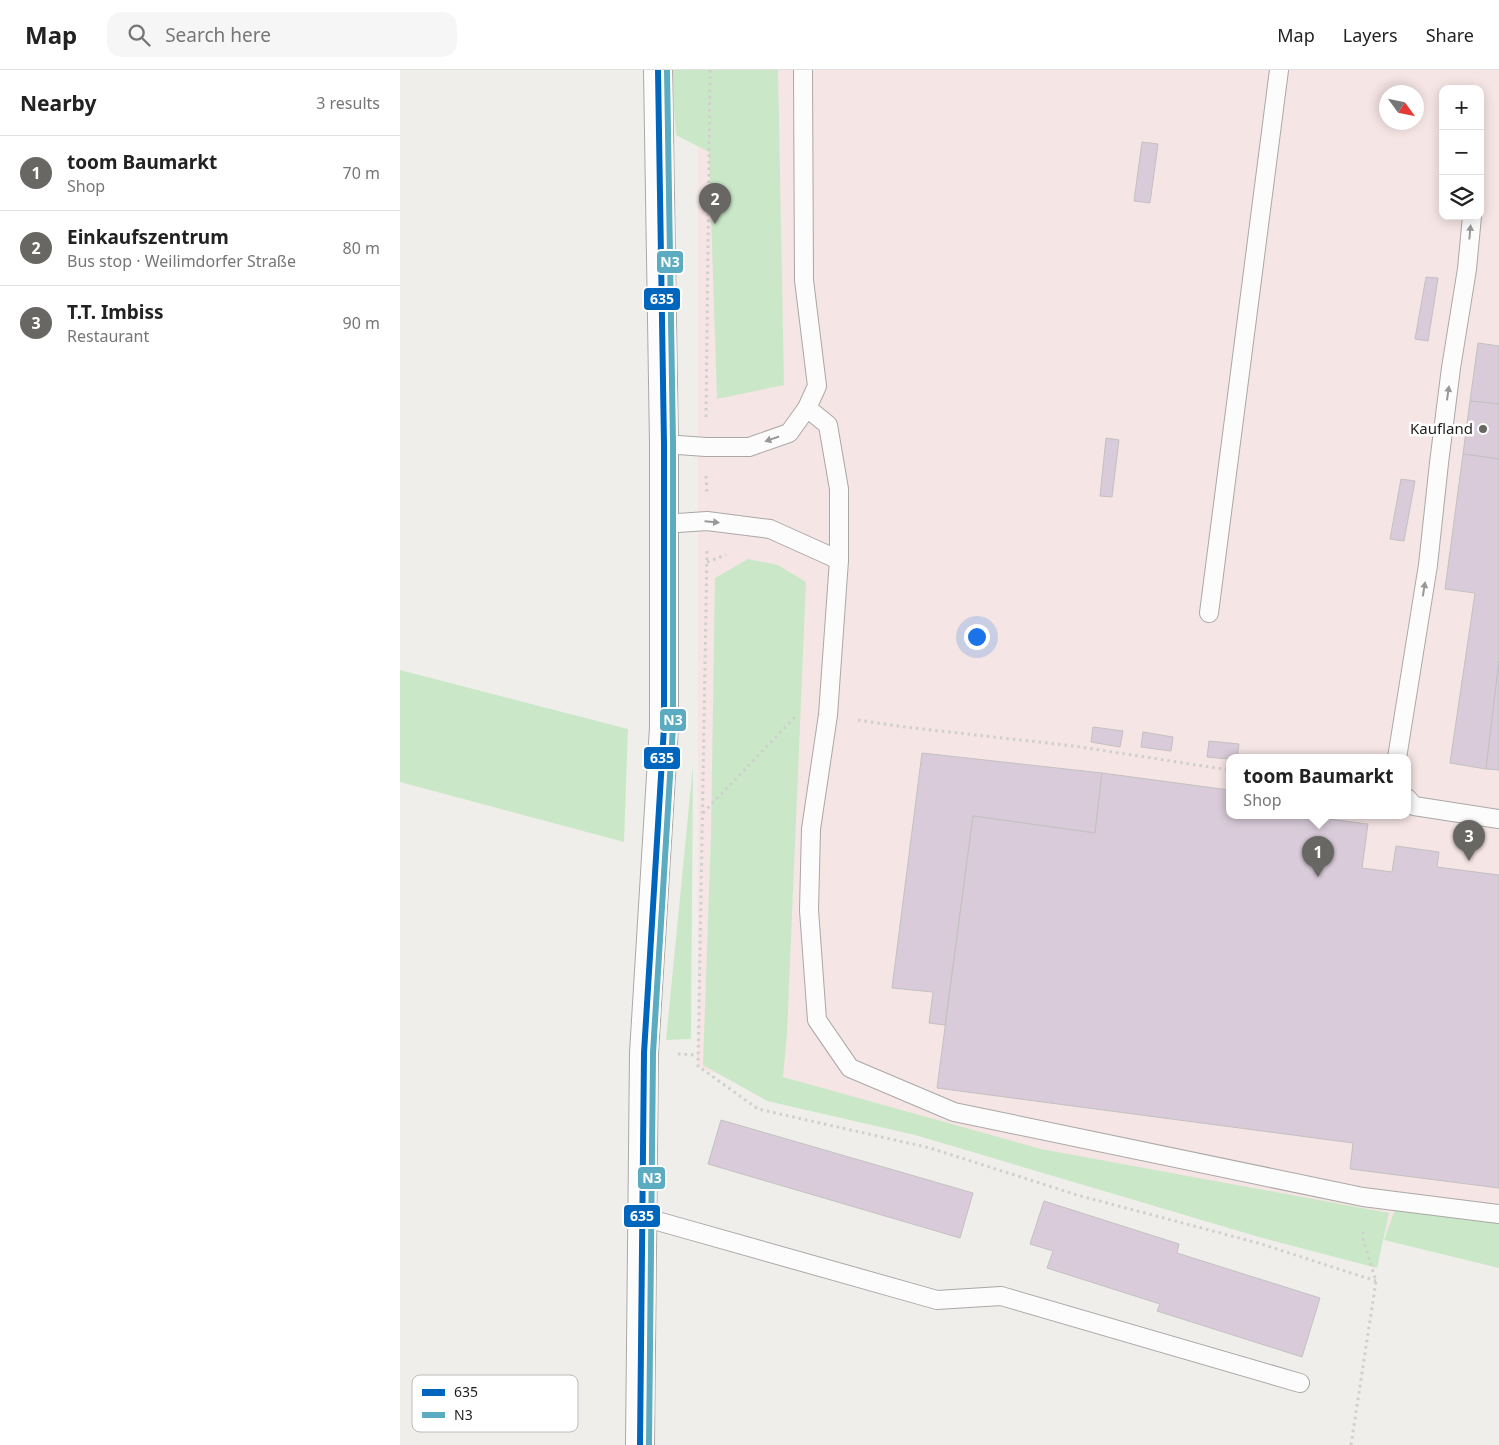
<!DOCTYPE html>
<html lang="en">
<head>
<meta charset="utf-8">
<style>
	:root { --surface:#fff; --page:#f6f6f6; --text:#222; --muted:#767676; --line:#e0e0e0; --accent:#686764 }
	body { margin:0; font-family:"Noto Sans",sans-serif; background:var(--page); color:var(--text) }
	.controls { position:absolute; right:15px; top:15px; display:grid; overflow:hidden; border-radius:10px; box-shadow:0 2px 12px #0003 }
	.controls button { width:45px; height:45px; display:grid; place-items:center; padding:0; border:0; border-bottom:1px solid var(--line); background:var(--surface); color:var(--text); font:25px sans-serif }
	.compass { position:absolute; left:979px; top:15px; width:45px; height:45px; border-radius:50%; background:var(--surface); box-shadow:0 2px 12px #0003; rotate:123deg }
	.you { position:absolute; left:576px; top:566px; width:18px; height:18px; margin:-12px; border:4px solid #fff; border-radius:50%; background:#1a73e8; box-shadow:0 0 0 8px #1a73e833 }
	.badge { display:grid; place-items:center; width:32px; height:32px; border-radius:50%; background:var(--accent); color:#fff; font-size:16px; font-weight:700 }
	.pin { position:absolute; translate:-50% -41px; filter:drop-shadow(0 1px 2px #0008) }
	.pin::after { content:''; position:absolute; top:26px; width:18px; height:15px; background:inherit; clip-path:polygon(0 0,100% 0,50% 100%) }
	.popup { position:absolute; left:826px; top:684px; width:185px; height:65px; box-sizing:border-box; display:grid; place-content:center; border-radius:10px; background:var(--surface); filter:drop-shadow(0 1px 4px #0005); font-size:16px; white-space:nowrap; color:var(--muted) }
	.popup b { font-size:19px; color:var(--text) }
	.popup::after { content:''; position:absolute; left:50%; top:100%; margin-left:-10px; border:10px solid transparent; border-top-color:var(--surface) }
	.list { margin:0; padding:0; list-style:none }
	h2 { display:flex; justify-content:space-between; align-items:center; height:65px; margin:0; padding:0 20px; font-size:21px }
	h2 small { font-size:16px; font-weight:400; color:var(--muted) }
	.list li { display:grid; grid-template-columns:32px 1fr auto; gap:15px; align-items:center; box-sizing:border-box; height:75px; padding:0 20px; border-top:1px solid var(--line) }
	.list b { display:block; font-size:19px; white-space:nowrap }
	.list p { margin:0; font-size:16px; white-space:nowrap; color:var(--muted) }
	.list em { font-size:16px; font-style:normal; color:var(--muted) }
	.icon { flex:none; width:28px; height:28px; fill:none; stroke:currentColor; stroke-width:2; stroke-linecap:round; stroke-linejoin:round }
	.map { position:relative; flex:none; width:1099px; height:1375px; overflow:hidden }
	header { display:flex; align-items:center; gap:30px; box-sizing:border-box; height:70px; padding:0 25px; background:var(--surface); border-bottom:1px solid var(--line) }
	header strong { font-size:24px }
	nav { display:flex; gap:28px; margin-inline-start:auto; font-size:18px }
	.search { width:350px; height:45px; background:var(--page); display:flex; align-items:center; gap:12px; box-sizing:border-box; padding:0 18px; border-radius:15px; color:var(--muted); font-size:19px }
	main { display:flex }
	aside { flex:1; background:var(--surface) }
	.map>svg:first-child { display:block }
</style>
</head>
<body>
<header>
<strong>Map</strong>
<div class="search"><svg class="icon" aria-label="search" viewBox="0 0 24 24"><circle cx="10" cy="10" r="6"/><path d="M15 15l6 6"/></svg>Search here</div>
<nav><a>Map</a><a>Layers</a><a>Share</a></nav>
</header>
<main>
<aside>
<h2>Nearby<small>3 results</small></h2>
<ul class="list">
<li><span class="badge">1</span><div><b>toom Baumarkt</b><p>Shop</p></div><em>70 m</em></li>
<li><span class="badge">2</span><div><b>Einkaufszentrum</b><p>Bus stop · Weilimdorfer Straße</p></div><em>80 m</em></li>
<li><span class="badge">3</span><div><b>T.T. Imbiss</b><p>Restaurant</p></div><em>90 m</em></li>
</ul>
</aside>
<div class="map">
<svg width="1099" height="1375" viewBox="0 0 1099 1375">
	<rect width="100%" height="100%" fill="#f0eeeb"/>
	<path fill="#f5e5e4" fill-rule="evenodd" d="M298 0H1099V1182L704 1116 298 998ZM1043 19H1080V146H1043ZM986 22H1016V52H986ZM829 688H1007V746H829Z"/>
	<g fill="#cae8c8">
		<path d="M271 0H378L384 315 317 329 309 82 276 65Z"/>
		<path d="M348 489 378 495 406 512 387 964 383 1007 641 1079 989 1143 977 1198 859 1167 515 1065 367 1031 303 995 311 764 315 508Z"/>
		<path d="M0 600 228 659 224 772 0 712Z"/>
		<path d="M293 695 291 969 266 970Z"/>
		<path d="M998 1131 1099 1144V1198L984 1170Z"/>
	</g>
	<g fill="#d9cbd9" stroke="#c3c1c1">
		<path d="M742 72 758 74 750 133 734 131Z"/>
		<path d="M1026 207 1038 208 1028 271 1015 269Z"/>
		<path d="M1078 273 1099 276V334L1070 331Z"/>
		<path d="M1070 331 1099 334V389L1063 384Z"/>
		<path d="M706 368 719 370 712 427 700 426Z"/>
		<path d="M1063 384 1099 389V591L1086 699 1050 693 1075 523 1045 519Z"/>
		<path d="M1001 409 1015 411 1004 471 990 469Z"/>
		<path d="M1099 591V700L1086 699Z"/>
		<path d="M693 657 723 661 720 677 691 672Z"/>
		<path d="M743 662 773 667 771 681 741 677Z"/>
		<path d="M809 671 839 674 837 688H829V689L807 687Z"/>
		<path d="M522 683 702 703 695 763 573 746 545 955 529 953 533 922 492 918Z"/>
		<path d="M702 703 829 720V746H905L968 754 962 798 992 802 996 776 1039 782 1037 797 1099 805V1118L950 1099 953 1073 537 1018 573 746 695 763Z"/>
		<path d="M321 1050 573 1123 560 1168 308 1094Z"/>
		<path d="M644 1131 779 1174 777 1183 920 1228 902 1287 757 1241 760 1234 647 1198 653 1181 630 1174Z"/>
	</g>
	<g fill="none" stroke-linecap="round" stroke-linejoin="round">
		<defs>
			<g id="service">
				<path d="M407 338 428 355 439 419V490L428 645 411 759 409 840 417 950 450 998 554 1042 963 1127 1099 1144"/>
				<path d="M264 374 306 377H349L389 363 407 338 417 316 404 210 403 0"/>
				<path d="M263 454 307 451 370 459 439 490"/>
				<path d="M809 543 879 0"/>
				<path d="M997 688 1028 495 1039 393 1051 298 1067 199 1072 146"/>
				<path d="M1007 728 1014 736 1099 749"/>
				<path d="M243 1147 537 1230 601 1226 900 1313"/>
			</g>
			<path id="secondary" d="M240 1375 244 983 264 657V374L258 0"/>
		</defs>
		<use href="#service" stroke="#aaa8a6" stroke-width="20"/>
		<use href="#secondary" stroke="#aaa8a6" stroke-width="30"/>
		<g stroke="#cfcfce" stroke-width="3" stroke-dasharray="2.5 4" stroke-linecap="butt">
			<path d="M306 347 310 0"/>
			<path d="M306 406 307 422"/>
			<path d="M307 481 298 996 358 1039 530 1078 677 1125 858 1173 976 1211"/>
			<path d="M307 492 326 485"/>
			<path d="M458 650 505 657 674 676 829 700"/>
			<path d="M303 743 397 645"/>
			<path d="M278 984 298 985"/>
			<path d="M951 1375 976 1211 963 1169V1158"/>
		</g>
		<use href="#service" stroke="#fdfcfc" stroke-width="18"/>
		<use href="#secondary" stroke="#fdfcfc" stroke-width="28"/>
		<defs>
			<path id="bus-1" d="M240 1375 244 983 264 657V374L258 0"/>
			<path id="bus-2" d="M249 1375 253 983 273 657V374L267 0"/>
		</defs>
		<use href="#bus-1" stroke="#fff" stroke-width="10"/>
		<use href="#bus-2" stroke="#fff" stroke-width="10"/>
		<use href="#bus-1" stroke="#0065bd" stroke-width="6"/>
		<use href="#bus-2" stroke="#5babc1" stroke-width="6"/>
	</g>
	<defs><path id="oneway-solid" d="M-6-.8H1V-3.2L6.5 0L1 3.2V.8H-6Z" transform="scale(1.25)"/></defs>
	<g fill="#999897">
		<use href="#oneway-solid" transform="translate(1070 162) rotate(-85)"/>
		<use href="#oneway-solid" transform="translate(1048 323) rotate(-82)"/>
		<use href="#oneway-solid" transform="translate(372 369) rotate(161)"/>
		<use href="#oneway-solid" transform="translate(312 452) rotate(5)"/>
		<use href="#oneway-solid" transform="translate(1024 519) rotate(-81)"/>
	</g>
	<circle fill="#686764" stroke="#fff" stroke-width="2" cx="1083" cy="359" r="5"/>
	<g text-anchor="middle" stroke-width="5" stroke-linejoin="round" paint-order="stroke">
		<g font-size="15" fill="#1f1e1c" stroke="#fff" text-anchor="end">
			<text x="1073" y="364">Kaufland</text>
		</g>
	</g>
	<rect x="12" y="1305" width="166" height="57" rx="8" fill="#fff" stroke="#bcbcbb" stroke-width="1"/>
	<rect x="22" y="1319" width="23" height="7" fill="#0065bd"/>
	<rect x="22" y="1342" width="23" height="6" fill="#5babc1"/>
	<g font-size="14" fill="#1f1e1c">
		<text x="54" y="1327">635</text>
		<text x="54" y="1350">N3</text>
	</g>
	<g stroke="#fff" stroke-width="2">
		<rect x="256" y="180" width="28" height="24" rx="5" fill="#5babc1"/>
		<rect x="243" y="217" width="38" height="24" rx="5" fill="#0065bd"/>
		<rect x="259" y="638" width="28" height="24" rx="5" fill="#5babc1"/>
		<rect x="243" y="676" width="38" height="24" rx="5" fill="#0065bd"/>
		<rect x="237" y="1096" width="29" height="24" rx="5" fill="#5babc1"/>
		<rect x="223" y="1134" width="38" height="24" rx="5" fill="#0065bd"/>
	</g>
	<g font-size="14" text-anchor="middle" font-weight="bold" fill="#fff">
		<text x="270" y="197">N3</text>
		<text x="262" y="234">635</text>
		<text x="273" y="655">N3</text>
		<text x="262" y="693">635</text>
		<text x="252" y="1113">N3</text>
		<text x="242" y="1151">635</text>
	</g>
</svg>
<div class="controls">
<button>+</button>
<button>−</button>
<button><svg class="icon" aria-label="layers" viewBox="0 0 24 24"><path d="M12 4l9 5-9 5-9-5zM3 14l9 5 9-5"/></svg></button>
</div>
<svg class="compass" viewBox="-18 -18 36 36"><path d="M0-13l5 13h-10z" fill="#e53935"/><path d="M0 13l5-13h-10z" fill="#767676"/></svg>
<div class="you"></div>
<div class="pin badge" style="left:918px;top:807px">1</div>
<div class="popup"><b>toom Baumarkt</b>Shop</div>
<div class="pin badge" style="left:315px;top:154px">2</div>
<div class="pin badge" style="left:1069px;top:791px">3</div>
</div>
</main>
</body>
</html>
